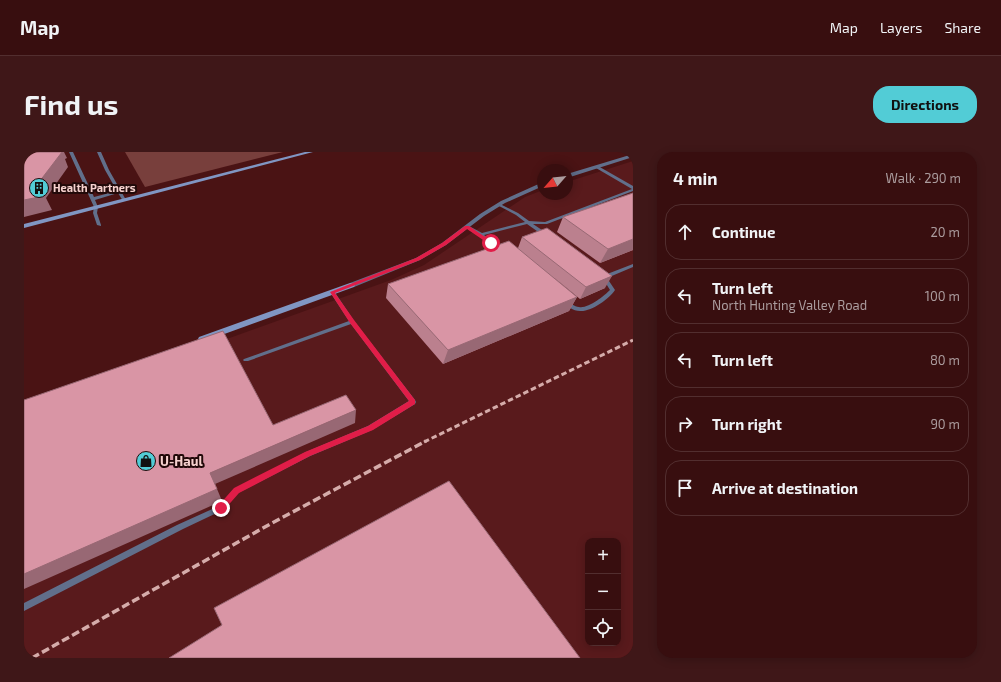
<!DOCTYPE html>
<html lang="en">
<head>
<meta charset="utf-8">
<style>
	:root { --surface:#380e0f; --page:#3f1718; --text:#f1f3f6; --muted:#ab9c9e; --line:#522e2f; --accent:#52ccd6 }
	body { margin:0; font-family:"Exo 2",sans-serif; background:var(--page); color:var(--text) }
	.controls { position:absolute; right:12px; bottom:12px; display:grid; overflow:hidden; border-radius:8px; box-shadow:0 2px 10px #0003 }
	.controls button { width:36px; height:36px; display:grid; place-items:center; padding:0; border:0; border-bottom:1px solid var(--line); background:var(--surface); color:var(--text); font:20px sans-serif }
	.compass { position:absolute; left:513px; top:12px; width:36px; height:36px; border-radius:50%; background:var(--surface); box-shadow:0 2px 10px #0003; rotate:242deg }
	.stop { position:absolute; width:12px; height:12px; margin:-9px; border:3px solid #e11d48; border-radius:50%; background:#fff }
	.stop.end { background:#e11d48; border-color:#fff; box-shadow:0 1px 4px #0008 }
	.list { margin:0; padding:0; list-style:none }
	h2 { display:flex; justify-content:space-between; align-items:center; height:52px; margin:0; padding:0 16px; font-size:17px }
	h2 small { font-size:13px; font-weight:400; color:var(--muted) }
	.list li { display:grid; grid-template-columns:26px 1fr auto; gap:12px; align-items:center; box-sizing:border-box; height:56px; margin:0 8px 8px; padding:0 8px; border:1px solid var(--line); border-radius:16px }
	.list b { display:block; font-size:15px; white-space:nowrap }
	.list p { margin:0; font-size:13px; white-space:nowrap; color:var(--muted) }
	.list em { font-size:13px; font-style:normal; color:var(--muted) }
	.icon { flex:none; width:22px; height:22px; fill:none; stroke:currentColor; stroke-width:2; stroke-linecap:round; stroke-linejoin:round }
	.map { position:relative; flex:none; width:609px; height:506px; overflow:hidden; border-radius:16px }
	header { display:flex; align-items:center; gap:24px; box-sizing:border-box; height:56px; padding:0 20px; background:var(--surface); border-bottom:1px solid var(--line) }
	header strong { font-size:19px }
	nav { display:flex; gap:22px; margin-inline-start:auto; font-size:14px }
	.intro { display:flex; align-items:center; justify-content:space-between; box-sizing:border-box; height:96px; padding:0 24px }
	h1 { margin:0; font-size:28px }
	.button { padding:10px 18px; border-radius:16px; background:var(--accent); color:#111; font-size:14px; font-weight:700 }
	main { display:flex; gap:24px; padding:0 24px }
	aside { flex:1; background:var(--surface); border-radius:16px; box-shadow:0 2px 10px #0003 }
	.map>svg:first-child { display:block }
</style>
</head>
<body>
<header>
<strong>Map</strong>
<nav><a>Map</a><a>Layers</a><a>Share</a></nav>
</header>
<div class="intro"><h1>Find us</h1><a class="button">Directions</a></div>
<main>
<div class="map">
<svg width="609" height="506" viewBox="0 0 609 506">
	<rect width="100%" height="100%" fill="#4a1314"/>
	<path fill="#591a1c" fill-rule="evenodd" d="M609 9V506H0V260L367 128 400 113 501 45 519 38V42H543V30ZM564 389H594V491H564Z"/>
	<path fill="#783f3c" d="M101 0H259L121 35Z"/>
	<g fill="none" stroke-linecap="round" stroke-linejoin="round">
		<g fill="#616f8b" fill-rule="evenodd">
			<path d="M45 0H49L70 45 93 39 81 18 73 0H77L85 18 102 48 99 49 94 41 71 48 74 55 73 61 77 73V74L73 73 69 61 70 55Z"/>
			<path d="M572 14H574L609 34V39L523 72H509L524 82V84H520L503 72 460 83 480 98V100H478L455 84 441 75 445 74 458 81 501 70 492 63 475 54 474 53 476 52 494 61 505 69 521 70 608 37 572 16Z"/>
			<path d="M609 112V115L583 126 591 138C585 147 567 160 556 159 549 159 543 154 539 149L540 148H544C547 151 550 155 555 155 564 157 580 144 586 138L578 125V124Z"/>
			<path d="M308 138 310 139 330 169 391 248 392 250 391 252 348 278 286 304 214 341 199 358 159 377 0 459V451L153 373 195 354 210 337 282 300 344 274 385 249 327 172 224 209H220L219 208 220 207 325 169 306 140Z"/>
		</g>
		<g fill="#616f8b" fill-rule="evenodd">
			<path d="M609 2V5L543 26V22Z"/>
			<path d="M519 30V34L481 51 460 64 422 93 396 108 330 135H328L325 133 326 131 392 106 418 91 456 62 477 49Z"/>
		</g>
		<g fill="#8096c3" fill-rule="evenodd">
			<path d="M281 0H289L0 76V72Z"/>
			<path d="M326 131H328L331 133 330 135 181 189H175L174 187 175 185Z"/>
		</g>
		<path stroke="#d5acaa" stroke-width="3" stroke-dasharray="5.5 3" stroke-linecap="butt" d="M400 290 609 188"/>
		<path stroke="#d5acaa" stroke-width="3.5" stroke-dasharray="8 3.5" stroke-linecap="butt" d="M8 506 248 371 402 289"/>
	</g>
	<g fill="#bb808e">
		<path d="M609 41V98L576 111 533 80 539 65Z"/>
		<path d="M498 85 581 136 556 147 527 123 553 145 545 159 419 212 362 146 364 132 494 96Z"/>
	</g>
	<g fill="#986874">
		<path d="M29 0H40L43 6 41 7 44 15 22 46 28 58 0 65V48Z"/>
		<path d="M609 87V98L576 111 584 97Z"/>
		<path d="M588 124 581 136 556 147 562 135Z"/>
		<path d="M553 145 545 159 419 212 424 198Z"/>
		<path d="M332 258 331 271 191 332 198 349 0 437V422L186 321Z"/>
	</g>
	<g fill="#d995a5" stroke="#986874">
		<path d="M0 0H38L9 38 14 40 19 39 20 44 0 48Z"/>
		<path d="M609 41V87L584 97 539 65Z"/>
		<path d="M523 76 588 124 562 135 498 85Z"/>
		<path d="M485 89 553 145 424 198 364 132Z"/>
		<path d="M199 179 249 273 322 243 332 258 186 321 193 337 0 422V248Z"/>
		<path d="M425 329 556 506H145L198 473 190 456Z"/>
	</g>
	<path fill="#e11d48" d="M441 74H445L470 91 465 92 443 77 422 93 396 108 311 141 330 168 391 248V252L349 278 286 304 215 341 200 358H195V353L210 336 281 300 344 274 385 249 326 171 306 140 392 106 418 91Z"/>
	<defs>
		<symbol id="building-disc" viewBox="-11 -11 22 22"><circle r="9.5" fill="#52ccd6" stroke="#210909"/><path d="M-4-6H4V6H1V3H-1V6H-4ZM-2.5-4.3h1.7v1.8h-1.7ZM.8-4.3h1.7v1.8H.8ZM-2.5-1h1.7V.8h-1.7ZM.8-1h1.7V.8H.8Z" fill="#111"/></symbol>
		<symbol id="shop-disc" viewBox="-11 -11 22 22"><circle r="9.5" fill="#52ccd6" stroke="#210909"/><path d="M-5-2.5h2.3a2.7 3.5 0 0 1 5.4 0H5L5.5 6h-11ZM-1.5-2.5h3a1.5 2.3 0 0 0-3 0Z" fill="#111"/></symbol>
	</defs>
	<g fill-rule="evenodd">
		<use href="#building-disc" x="4" y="25" width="22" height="22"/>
		<use href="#shop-disc" x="111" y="298" width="22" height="22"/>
	</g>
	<g text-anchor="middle" stroke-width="4" stroke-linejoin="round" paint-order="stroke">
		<g font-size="11" font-weight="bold" fill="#f7d2cf" stroke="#210909" text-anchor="start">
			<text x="29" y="40">Health Partners</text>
		</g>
		<g font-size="13" font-weight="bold" fill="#f7d2cf" stroke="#210909" text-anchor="start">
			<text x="136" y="314">U-Haul</text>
		</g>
	</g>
</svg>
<div class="controls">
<button>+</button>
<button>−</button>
<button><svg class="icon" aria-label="locate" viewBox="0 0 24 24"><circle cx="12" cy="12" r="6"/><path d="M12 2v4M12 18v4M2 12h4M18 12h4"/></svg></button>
</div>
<svg class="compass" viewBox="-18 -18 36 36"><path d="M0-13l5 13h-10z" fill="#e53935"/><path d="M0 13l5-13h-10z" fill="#ab9c9e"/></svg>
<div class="stop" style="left:467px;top:91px"></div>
<div class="stop end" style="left:197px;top:356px"></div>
</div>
<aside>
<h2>4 min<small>Walk · 290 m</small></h2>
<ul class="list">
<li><svg class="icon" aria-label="ahead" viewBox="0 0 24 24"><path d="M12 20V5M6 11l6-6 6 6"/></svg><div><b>Continue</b></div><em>20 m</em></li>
<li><svg class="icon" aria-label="left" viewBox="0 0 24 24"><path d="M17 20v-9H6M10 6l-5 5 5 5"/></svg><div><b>Turn left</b><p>North Hunting Valley Road</p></div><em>100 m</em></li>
<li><svg class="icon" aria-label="left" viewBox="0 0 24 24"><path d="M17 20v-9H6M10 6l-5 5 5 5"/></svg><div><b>Turn left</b></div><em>80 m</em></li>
<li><svg class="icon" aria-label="right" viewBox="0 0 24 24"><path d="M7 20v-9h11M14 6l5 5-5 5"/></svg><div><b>Turn right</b></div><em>90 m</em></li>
<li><svg class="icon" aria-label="arrive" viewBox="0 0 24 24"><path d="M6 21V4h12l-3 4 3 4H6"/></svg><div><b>Arrive at destination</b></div></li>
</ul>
</aside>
</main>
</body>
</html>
